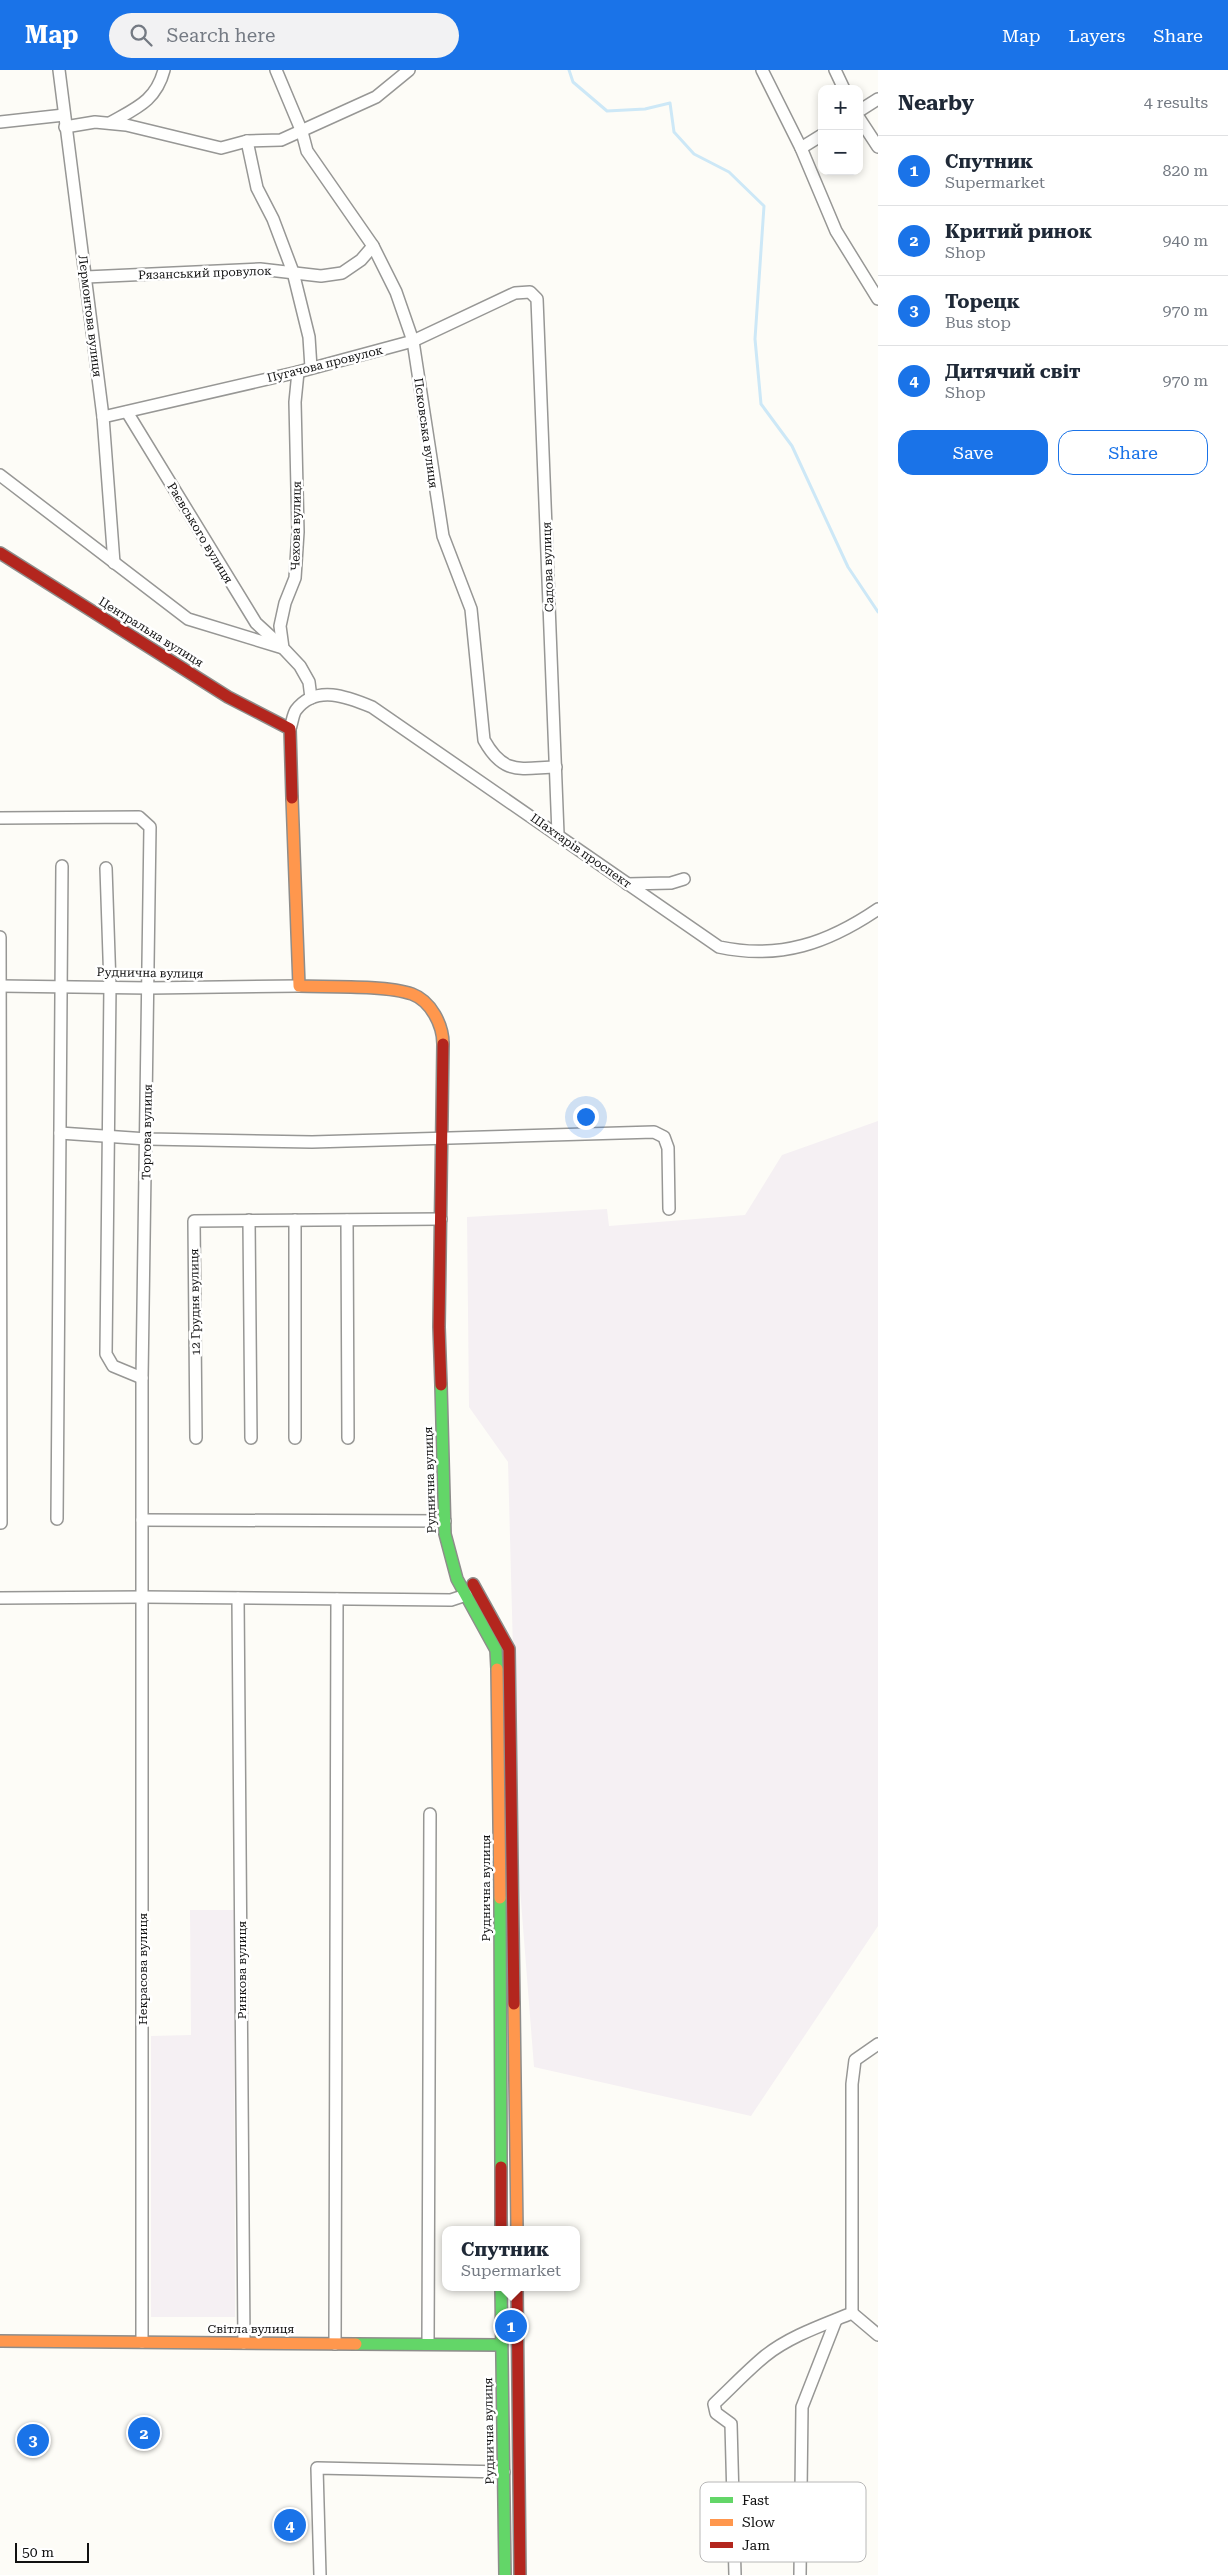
<!DOCTYPE html>
<html lang="en">
<head>
<meta charset="utf-8">
<style>
	:root { --surface:#fff; --page:#f2f2f3; --text:#1f2937; --muted:#747a83; --line:#e0e1e3; --accent:#1a73e8 }
	body { margin:0; font-family:"Roboto Serif",serif; background:var(--page); color:var(--text) }
	.controls { position:absolute; right:15px; top:15px; display:grid; overflow:hidden; border-radius:10px; box-shadow:0 2px 8px #0003 }
	.controls button { width:45px; height:45px; display:grid; place-items:center; padding:0; border:0; border-bottom:1px solid var(--line); background:var(--surface); color:var(--text); font:25px sans-serif }
	.scale { position:absolute; left:15px; bottom:12px; width:74px; box-sizing:border-box; padding-left:5px; border:2px solid #111; border-top:0; font-size:14px; line-height:18px; white-space:nowrap; color:#111; -webkit-text-stroke:4px #fff; paint-order:stroke }
	.you { position:absolute; left:585px; top:1046px; width:18px; height:18px; margin:-12px; border:4px solid #fff; border-radius:50%; background:#1a73e8; box-shadow:0 0 0 8px #1a73e833 }
	.badge { display:grid; place-items:center; width:32px; height:32px; border-radius:50%; background:var(--accent); color:#fff; font-size:16px; font-weight:700 }
	.pin { position:absolute; translate:-50% -50%; border:2px solid #fff; box-shadow:0 1px 5px #0006 }
	.popup { position:absolute; left:442px; top:2156px; width:138px; height:65px; box-sizing:border-box; display:grid; place-content:center; border-radius:10px; background:var(--surface); filter:drop-shadow(0 1px 4px #0005); font-size:16px; white-space:nowrap; color:var(--muted) }
	.popup b { font-size:19px; color:var(--text) }
	.popup::after { content:''; position:absolute; left:50%; top:100%; margin-left:-10px; border:10px solid transparent; border-top-color:var(--surface) }
	.list { margin:0; padding:0; list-style:none }
	h2 { display:flex; justify-content:space-between; align-items:center; height:65px; margin:0; padding:0 20px; font-size:21px }
	h2 small { font-size:16px; font-weight:400; color:var(--muted) }
	.list li { display:grid; grid-template-columns:32px 1fr auto; gap:15px; align-items:center; box-sizing:border-box; height:70px; padding:0 20px; border-top:1px solid var(--line) }
	.list b { display:block; font-size:19px; white-space:nowrap }
	.list p { margin:0; font-size:16px; white-space:nowrap; color:var(--muted) }
	.list em { font-size:16px; font-style:normal; color:var(--muted) }
	.actions { display:flex; gap:10px; padding:15px 20px }
	.actions a { flex:1; padding:11px 0; border:1px solid var(--accent); border-radius:15px; text-align:center; font-size:18px; color:var(--accent) }
	.actions .main { background:var(--accent); color:#fff }
	.icon { flex:none; width:28px; height:28px; fill:none; stroke:currentColor; stroke-width:2; stroke-linecap:round; stroke-linejoin:round }
	.map { position:relative; flex:none; width:878px; height:2505px; overflow:hidden }
	header { display:flex; align-items:center; gap:30px; box-sizing:border-box; height:70px; padding:0 25px; background:var(--accent); color:#fff }
	header strong { font-size:24px }
	nav { display:flex; gap:28px; margin-inline-start:auto; font-size:18px }
	.search { width:350px; height:45px; background:var(--page); display:flex; align-items:center; gap:12px; box-sizing:border-box; padding:0 18px; border-radius:28px; color:var(--muted); font-size:19px }
	main { display:flex }
	aside { flex:1; background:var(--surface) }
	.map>svg:first-child { display:block }
</style>
</head>
<body>
<header>
<strong>Map</strong>
<div class="search"><svg class="icon" aria-label="search" viewBox="0 0 24 24"><circle cx="10" cy="10" r="6"/><path d="M15 15l6 6"/></svg>Search here</div>
<nav><a>Map</a><a>Layers</a><a>Share</a></nav>
</header>
<main>
<div class="map">
<svg width="878" height="2505" viewBox="0 0 878 2505">
	<rect width="100%" height="100%" fill="#fdfcf7"/>
	<g fill="#f5f0f3">
		<path d="M878 1051V1856L751 2046 534 1997 519 1806 508 1392 469 1337 467 1147 607 1139 609 1156 745 1145 782 1085Z"/>
		<path d="M190 1840H234L235 2247H151V1966L191 1965Z"/>
	</g>
	<g fill="none" stroke-linecap="round" stroke-linejoin="round">
		<path stroke="#cde8f7" stroke-width="3" d="M569 0 573 12 607 41 645 39 670 33 674 62 694 84 729 102 764 136 755 269 761 334 792 376 848 497 878 542"/>
		<defs>
			<g id="street">
				<path d="M59 0 103 347 114 493"/>
				<path d="M276 0 302 62 307 81 373 176 396 222 413 271 443 466 471 539 484 670C504 706 520 698 556 697"/>
				<path d="M762 0 801 78 836 161 878 229"/>
				<path d="M835 0 844 19"/>
				<path d="M859 41 878 29"/>
				<path d="M859 48 878 77"/>
				<path d="M0 52 64 45"/>
				<path d="M110 53C136 38 156 31 164 0"/>
				<path d="M65 57 95 52 126 55 221 78 247 71 281 70 376 27 409 0"/>
				<path d="M247 71 257 118 273 149 293 202 309 267 311 298"/>
				<path d="M801 78 822 65"/>
				<path d="M86 207 260 199 321 206 342 203 361 190 373 176"/>
				<path d="M298 302 295 332 298 462 295 508 285 533 280 556 283 578 300 596 309 612 311 628"/>
				<path d="M127 342 256 553 280 575"/>
				<path d="M103 347 298 302 413 271 515 223 530 222 537 229 558 764"/>
				<path d="M0 405 188 549 283 578"/>
				<path d="M290 659C292 653 293 644 296 640 316 614 348 627 372 637L719 877C780 890 828 873 878 839"/>
				<path d="M0 748 139 747 150 757 142 1308V2272"/>
				<path d="M106 798 110 916 106 1284 113 1296 142 1308"/>
				<path d="M627 814 671 813 684 809"/>
				<path d="M0 867 1 1453"/>
				<path d="M0 916 149 918 299 916"/>
				<path d="M60 1063 147 1069 312 1072 654 1062 664 1067 668 1078 669 1139"/>
				<path d="M249 1150 251 1368"/>
				<path d="M347 1150 348 1368"/>
				<path d="M196 1368 194 1151 441 1149"/>
				<path d="M295 1368V1150"/>
				<path d="M57 1449 62 796"/>
				<path d="M142 1450 445 1451"/>
				<path d="M0 1528 143 1527 451 1530 466 1525"/>
				<path d="M238 1528 244 2273"/>
				<path d="M852 2243V2014L855 1990 878 1974"/>
				<path d="M335 2274 337 1529"/>
				<path d="M428 2274 430 1744"/>
				<path d="M320 2505 317 2398 504 2402"/>
				<path d="M735 2505 731 2354 716 2343 714 2334C731 2318 747 2301 765 2286 790 2266 823 2255 852 2243L878 2265"/>
				<path d="M800 2505 802 2337 836 2250"/>
			</g>
			<g id="fast">
				<path d="M441 1315 445 1464 457 1509 496 1580 497 1599"/>
				<path d="M500 1828 501 2097"/>
				<path d="M501 2217 505 2505"/>
				<path d="M356 2274 501 2275"/>
			</g>
			<g id="slow">
				<path d="M292 728 299 916C328 917 387 915 412 924 431 931 443 955 443 974"/>
				<path d="M497 1599 500 1828"/>
				<path d="M514 1934 517 2160"/>
				<path d="M0 2271 356 2274"/>
			</g>
			<g id="jam">
				<path d="M0 483 228 627 290 659 292 728"/>
				<path d="M441 1315 439 1257 443 974"/>
				<path d="M473 1514 509 1579 514 1934"/>
				<path d="M501 2097V2160"/>
				<path d="M517 2217 520 2505"/>
			</g>
		</defs>
		<use href="#street" stroke="#979795" stroke-width="14"/>
		<use href="#fast" stroke="#8e8d8b" stroke-width="14"/>
		<use href="#slow" stroke="#8e8d8b" stroke-width="14"/>
		<use href="#jam" stroke="#8e8d8b" stroke-width="14"/>
		<use href="#street" stroke="#fffffe" stroke-width="11"/>
		<use href="#fast" stroke="#63d668" stroke-width="11"/>
		<use href="#slow" stroke="#ff974d" stroke-width="11"/>
		<use href="#jam" stroke="#b3261e" stroke-width="11"/>
	</g>
	<g text-anchor="middle" stroke-width="5" stroke-linejoin="round" paint-order="stroke">
		<g font-size="12" fill="#111" stroke="#fff">
			<text transform="translate(205 203) rotate(-2)" y="4">Рязанський провулок</text>
			<text transform="translate(90 246) rotate(83)" y="4">Лєрмонтова вулиця</text>
			<text transform="translate(325 294) rotate(-14)" y="4">Пугачова провулок</text>
			<text transform="translate(426 363) rotate(82)" y="4">Псковська вулиця</text>
			<text transform="translate(296 456) rotate(-89)" y="4">Чехова вулиця</text>
			<text transform="translate(200 463) rotate(59)" y="4">Раєвського вулиця</text>
			<text transform="translate(548 497) rotate(-92)" y="4">Садова вулиця</text>
			<text transform="translate(151 562) rotate(32)" y="4">Центральна вулиця</text>
			<text transform="translate(581 781) rotate(35)" y="4">Шахтарів проспект</text>
			<text transform="translate(150 903) rotate(1)" y="4">Руднична вулиця</text>
			<text transform="translate(147 1062) rotate(-89)" y="4">Торгова вулиця</text>
			<text transform="translate(195 1232) rotate(-91)" y="4">12 Грудня вулиця</text>
			<text transform="translate(430 1410) rotate(-92)" y="4">Руднична вулиця</text>
			<text transform="translate(486 1818) rotate(-90)" y="4">Руднична вулиця</text>
			<text transform="translate(143 1899) rotate(-90)" y="4">Некрасова вулиця</text>
			<text transform="translate(242 1900) rotate(-90)" y="4">Ринкова вулиця</text>
			<text x="251" y="2263">Світла вулиця</text>
			<text transform="translate(489 2361) rotate(-91)" y="4">Руднична вулиця</text>
		</g>
	</g>
	<rect x="700" y="2412" width="166" height="80" rx="8" fill="#fff" stroke="#b8b8b8" stroke-width="1"/>
	<rect x="710" y="2427" width="23" height="6" fill="#63d668"/>
	<rect x="710" y="2449" width="23" height="7" fill="#ff974d"/>
	<rect x="710" y="2472" width="23" height="6" fill="#b3261e"/>
	<g font-size="14" fill="#111">
		<text x="742" y="2435">Fast</text>
		<text x="742" y="2457">Slow</text>
		<text x="742" y="2480">Jam</text>
	</g>
</svg>
<div class="controls">
<button>+</button>
<button>−</button>
</div>
<div class="scale">50 m</div>
<div class="you"></div>
<div class="pin badge" style="left:511px;top:2256px">1</div>
<div class="popup"><b>Спутник</b>Supermarket</div>
<div class="pin badge" style="left:144px;top:2363px">2</div>
<div class="pin badge" style="left:33px;top:2370px">3</div>
<div class="pin badge" style="left:290px;top:2455px">4</div>
</div>
<aside>
<h2>Nearby<small>4 results</small></h2>
<ul class="list">
<li><span class="badge">1</span><div><b>Спутник</b><p>Supermarket</p></div><em>820 m</em></li>
<li><span class="badge">2</span><div><b>Критий ринок</b><p>Shop</p></div><em>940 m</em></li>
<li><span class="badge">3</span><div><b>Торецк</b><p>Bus stop</p></div><em>970 m</em></li>
<li><span class="badge">4</span><div><b>Дитячий свiт</b><p>Shop</p></div><em>970 m</em></li>
</ul>
<div class="actions"><a class="main">Save</a><a>Share</a></div>
</aside>
</main>
</body>
</html>
